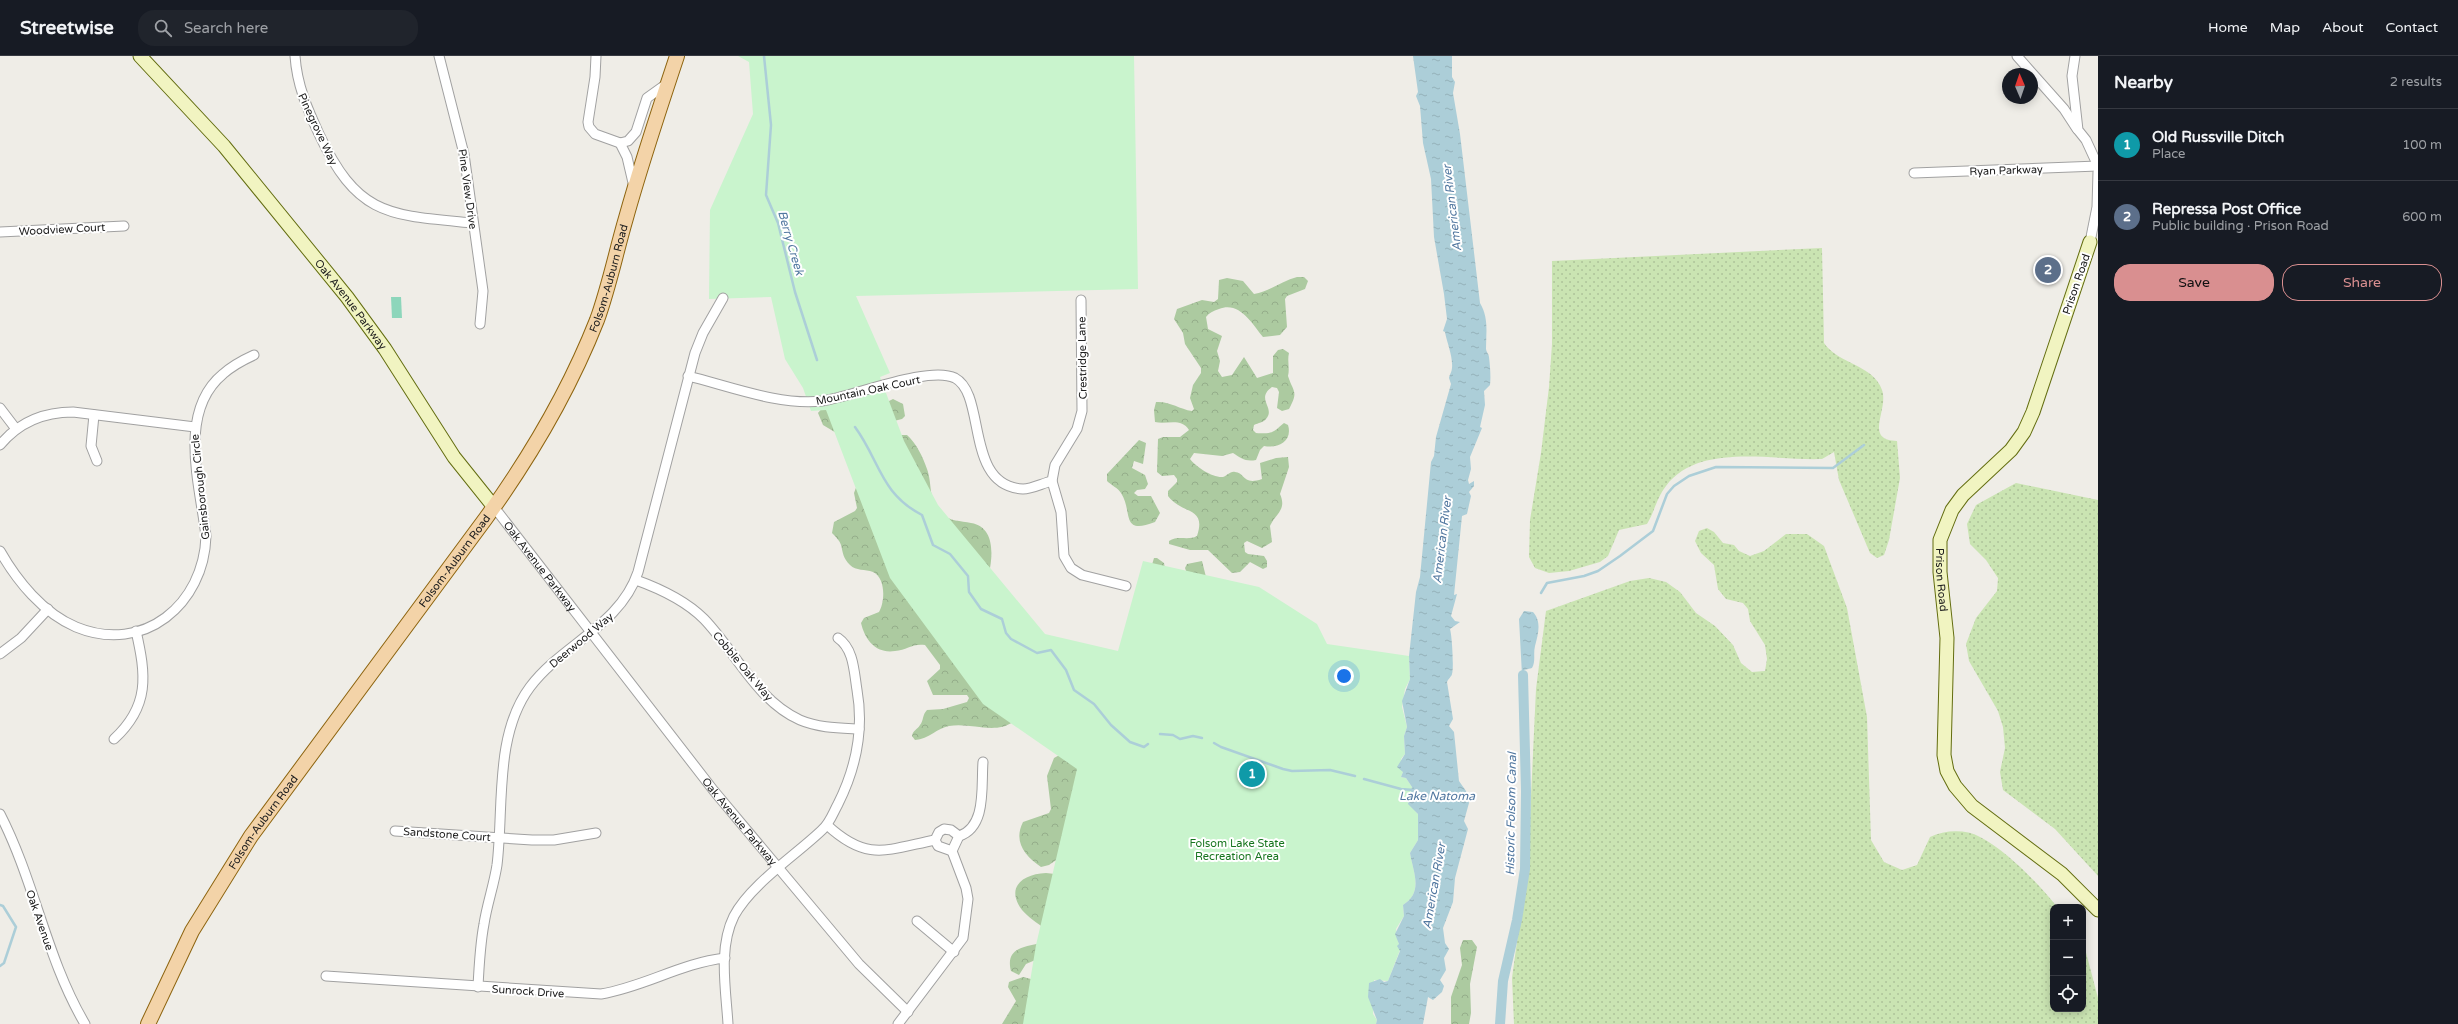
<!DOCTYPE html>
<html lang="en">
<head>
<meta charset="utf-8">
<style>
	:root { --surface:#171b24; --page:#20242c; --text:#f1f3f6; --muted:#9ea1a6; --line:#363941; --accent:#d98f90 }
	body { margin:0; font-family:"Varela Round",sans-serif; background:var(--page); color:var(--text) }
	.controls { position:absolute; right:12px; bottom:12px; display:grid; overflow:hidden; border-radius:8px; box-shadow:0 2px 10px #0003 }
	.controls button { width:36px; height:36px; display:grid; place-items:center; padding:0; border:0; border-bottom:1px solid var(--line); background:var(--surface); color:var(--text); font:20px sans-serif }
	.compass { position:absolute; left:2002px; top:12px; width:36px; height:36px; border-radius:50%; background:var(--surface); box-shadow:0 2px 10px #0003; rotate:358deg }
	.you { position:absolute; left:1344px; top:620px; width:14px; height:14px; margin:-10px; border:3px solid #fff; border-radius:50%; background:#1a73e8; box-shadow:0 0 0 6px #1a73e833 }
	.badge { display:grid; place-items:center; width:26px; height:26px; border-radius:50%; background:var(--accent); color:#fff; font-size:13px; font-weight:700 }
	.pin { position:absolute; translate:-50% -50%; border:2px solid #fff; box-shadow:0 1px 4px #0006 }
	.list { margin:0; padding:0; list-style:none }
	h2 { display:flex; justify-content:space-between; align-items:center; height:52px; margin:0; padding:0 16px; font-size:17px }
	h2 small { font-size:13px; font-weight:400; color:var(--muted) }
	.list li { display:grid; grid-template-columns:26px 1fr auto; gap:12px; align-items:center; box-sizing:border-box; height:72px; padding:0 16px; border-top:1px solid var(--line) }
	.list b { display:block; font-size:15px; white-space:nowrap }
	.list p { margin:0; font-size:13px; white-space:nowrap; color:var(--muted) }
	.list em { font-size:13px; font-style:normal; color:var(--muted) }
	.actions { display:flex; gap:8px; padding:12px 16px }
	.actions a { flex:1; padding:9px 0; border:1px solid var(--accent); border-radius:16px; text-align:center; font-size:14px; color:var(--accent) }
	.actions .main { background:var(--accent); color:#111 }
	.icon { flex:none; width:22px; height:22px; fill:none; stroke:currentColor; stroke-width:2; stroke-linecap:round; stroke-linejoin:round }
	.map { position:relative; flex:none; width:2098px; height:968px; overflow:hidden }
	header { display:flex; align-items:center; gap:24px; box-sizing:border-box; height:56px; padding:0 20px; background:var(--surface); border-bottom:1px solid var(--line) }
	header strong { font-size:19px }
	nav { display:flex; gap:22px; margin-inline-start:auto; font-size:14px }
	.search { width:280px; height:36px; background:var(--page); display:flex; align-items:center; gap:10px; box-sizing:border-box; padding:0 14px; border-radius:16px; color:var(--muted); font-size:15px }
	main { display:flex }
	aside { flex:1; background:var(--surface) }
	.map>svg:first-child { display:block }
</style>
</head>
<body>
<header>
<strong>Streetwise</strong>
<div class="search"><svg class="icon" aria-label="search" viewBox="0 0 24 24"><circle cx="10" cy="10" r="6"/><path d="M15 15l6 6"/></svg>Search here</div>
<nav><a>Home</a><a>Map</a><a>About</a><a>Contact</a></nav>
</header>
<main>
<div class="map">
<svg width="2098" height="968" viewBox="0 0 2098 968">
	<defs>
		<pattern id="grass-dots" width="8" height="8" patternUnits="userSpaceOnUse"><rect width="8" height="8" fill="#cae4b2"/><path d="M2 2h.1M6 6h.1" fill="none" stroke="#adc399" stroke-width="1.8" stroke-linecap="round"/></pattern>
		<pattern id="forest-crowns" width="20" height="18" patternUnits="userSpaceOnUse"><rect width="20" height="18" fill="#accaa0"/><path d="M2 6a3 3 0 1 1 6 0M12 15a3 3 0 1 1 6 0" fill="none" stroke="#94ad8a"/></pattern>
		<pattern id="water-ripples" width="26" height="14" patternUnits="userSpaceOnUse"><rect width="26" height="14" fill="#acced8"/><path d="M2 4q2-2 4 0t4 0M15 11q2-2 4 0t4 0" fill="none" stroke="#94b1b9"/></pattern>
	</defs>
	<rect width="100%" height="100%" fill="#efede7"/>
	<g fill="url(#grass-dots)">
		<path d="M1822 192 1824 287C1838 308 1874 309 1882 334 1889 354 1863 384 1897 385L1900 422 1889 484 1884 499 1877 502 1870 497 1839 424 1834 396 1822 403C1773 405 1699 386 1666 430 1657 441 1654 457 1647 468L1619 474 1608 500 1600 506 1569 515 1549 517 1535 512 1529 501 1530 464 1541 397 1549 331 1552 288V205Z"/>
		<path d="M2016 427 2098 444V820L2055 773 2003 734 2000 716 2005 692 2003 671 1998 655 1969 605 1966 588 1976 562 1997 535 1998 522 1986 504 1970 488 1967 468 1976 449Z"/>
		<path d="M1707 472 1714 476 1723 487 1734 489 1739 495 1750 500 1764 495 1786 478H1807L1824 490 1847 552 1867 661 1871 784 1884 806 1902 814 1917 809 1930 781C1945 774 1965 773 1980 781 2007 795 2038 827 2057 851H2053V953H2083V885L2098 942V968H1514L1512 922 1528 805 1536 633 1546 555 1630 525 1649 522 1666 526 1680 536 1696 557 1715 570 1733 589 1741 607 1752 616 1765 615 1767 603 1765 589 1750 565 1748 553 1743 547 1726 543 1718 533 1714 509 1701 497 1695 485 1699 475Z"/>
	</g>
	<g fill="url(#forest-crowns)">
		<path d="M1297 221H1304L1308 225 1305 233 1287 240 1285 243 1287 271 1280 279 1263 281C1252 268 1240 245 1219 253 1213 255 1209 257 1206 261L1208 273 1222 280 1217 295 1220 305 1218 315 1222 321 1232 319 1244 301 1257 322 1273 317V300L1278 294 1283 293 1289 297C1287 305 1290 312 1288 320 1293 336 1299 335 1289 353L1282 355 1277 352 1279 336 1277 332 1272 331C1255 343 1276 352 1266 363 1264 366 1258 367 1254 369L1253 374 1256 377C1273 378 1272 377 1284 367L1288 369C1293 385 1278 393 1264 390L1260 394 1256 404C1245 406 1241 402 1233 397L1222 400 1194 397 1190 403C1196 411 1213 422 1223 421 1227 420 1230 415 1235 416 1245 416 1242 430 1262 423L1260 407 1276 402 1288 401 1289 411 1280 438C1287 454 1276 457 1270 470L1272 486 1262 492 1247 485 1244 487 1245 496 1248 498 1264 500 1267 505V511L1263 513 1250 506 1240 516 1232 517 1208 494H1190L1169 488V485C1178 479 1188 485 1197 480 1207 450 1182 459 1168 440V435L1177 426V423L1174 419 1162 420 1157 416 1158 383 1163 381H1180L1189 374C1181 361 1167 369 1155 366L1154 354 1156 346C1170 345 1179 353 1192 355L1194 353 1190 342 1193 329 1201 317V312L1185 288 1183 277 1174 263 1177 253 1202 244 1214 246 1218 243 1219 224 1227 222 1243 225 1254 238C1270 235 1282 225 1297 221Z"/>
		<path d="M893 343 903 348 905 360 902 363 894 365 897 379H907C916 387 923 401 927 413 933 430 927 441 942 458 949 465 961 465 971 467 995 471 993 499 989 517L1044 581 1093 604 1065 798 1049 809 1041 811C1025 800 1013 786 1023 766L1049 757 1051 753 1047 720 1054 702 1063 697 1013 666C994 679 971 666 949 670 937 672 929 683 915 684L912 680C913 674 917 674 920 669 924 664 922 659 927 654L943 653 967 646 969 642 967 639H933L927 625 940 613V609L925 589C913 587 907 594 895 595 876 598 865 584 861 567L864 562 879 556C885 546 886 522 873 516 865 513 856 515 850 509 843 502 843 497 841 489 840 485 835 480 832 477L834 466 855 455 857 452 854 437 858 426 838 378 823 369 818 357 824 350 883 348Z"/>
		<path d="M1139 384 1146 387 1143 408 1134 405 1132 412 1145 419 1148 428 1145 433 1137 434 1134 437 1138 440H1151L1160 457 1155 466C1120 480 1133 455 1121 437 1118 432 1111 429 1107 425V418Z"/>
		<path d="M1154 502H1157L1164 507 1167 524 1178 528 1187 538 1190 537V526L1185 512 1187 508 1202 505 1206 521 1222 526C1218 541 1199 550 1185 553L1174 545 1158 518 1151 512Z"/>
		<path d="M1046 817 1055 818 1075 968H1002L1016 945 1008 931 1009 926 1023 921 1035 924 1040 902 1026 908 1019 919 1011 915C1005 892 1024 891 1041 887L1044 872C1037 867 1028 861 1022 854 1005 831 1023 818 1046 817Z"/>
		<path d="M1463 884H1472L1477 891 1470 928 1471 957 1469 968H1451V941L1462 909 1460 892Z"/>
	</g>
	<path fill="#c9f4cd" d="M738 0H1134L1138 233 856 240 890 317 880 321 904 385 938 449 1045 578 1118 595 1143 505 1259 531 1317 568 1327 588 1409 600 1410 623 1405 633 1402 651 1407 671 1404 680 1405 698 1401 703 1403 716 1401 721 1406 722 1412 731C1410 741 1411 750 1418 758V784L1410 797C1413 816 1424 836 1403 849L1404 860 1396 873 1400 894 1388 925 1374 924 1373 958 1377 964 1376 968H1023L1036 889 1077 713 983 648 890 522 826 354 811 355 803 332 785 303 771 241 709 243 710 154 753 58 749 6Z"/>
	<path fill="#8dd6bb" d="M391 241H401L402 262H392Z"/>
	<g fill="url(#water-ripples)">
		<path d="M1413 0H1452V21L1455 26 1453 37 1460 78 1480 247C1489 262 1486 277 1486 293 1486 296 1489 298 1489 301 1490 310 1491 320 1490 329L1484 335 1485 349 1480 371 1482 372 1470 401 1471 413 1468 424 1469 428 1474 425V430L1469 436 1471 440 1467 458 1462 460 1454 539 1457 538 1451 560 1455 565 1460 566 1450 573C1452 579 1454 612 1452 618 1452 620 1448 623 1447 626L1453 663 1449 670 1454 676 1459 725 1466 735 1469 747 1464 765 1468 773 1455 822 1453 846 1443 872 1445 887 1449 893 1444 902 1446 914 1440 924 1444 930 1442 936 1433 944 1428 941 1423 968H1376L1377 964 1368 941 1369 927 1380 923 1384 926 1388 925 1400 895 1397 890 1399 888 1395 878 1404 860 1403 849C1424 836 1413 816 1410 797L1418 784V758L1408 748 1412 731 1406 722 1401 721 1403 716 1397 711 1405 698 1404 680 1407 671 1402 645 1410 623 1409 600 1416 536 1420 521 1431 406 1434 400 1436 381 1451 328 1449 322C1449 319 1452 316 1452 312 1453 300 1447 287 1445 276L1443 275 1447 263 1444 238 1434 181 1431 123 1423 87 1420 50 1416 40 1418 36Z"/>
		<path d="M1524 555 1533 556C1542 566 1538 578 1535 590 1533 598 1536 605 1532 612L1524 614V619H1522L1519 563Z"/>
	</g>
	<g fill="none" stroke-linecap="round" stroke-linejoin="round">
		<g stroke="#acced8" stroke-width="2.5">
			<path d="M764 0 771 69 766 139 778 167 795 236 817 304"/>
			<path d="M855 371C880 405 880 437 922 459L933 489 950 498 968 520 969 536 981 553 1002 563 1006 577 1011 583 1037 597 1051 594 1066 614 1074 634 1094 648 1111 669 1130 686 1144 691 1148 688"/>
			<path d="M1541 537 1547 527 1584 520 1598 515 1620 500 1653 475 1667 438 1674 430 1689 420 1716 411 1833 412 1864 389"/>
			<path d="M1160 678 1173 679 1180 683 1193 680 1202 682"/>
			<path d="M1214 687 1221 691 1283 713 1292 715 1330 714 1355 720"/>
			<path d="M1364 723 1401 733 1414 734"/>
			<path d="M0 849 3 850 16 871 4 907 0 910"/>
		</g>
		<path stroke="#acced8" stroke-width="10" d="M1500 968 1503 925 1517 864 1525 813 1526 735 1523 619"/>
		<defs>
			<g id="street">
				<path d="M295 0C297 29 307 52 319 78 358 161 389 159 473 167"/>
				<path d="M439 0 464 98 483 235 480 268"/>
				<path d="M596 0 595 21 588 66 589 71 595 78 620 87 628 85 636 76 647 42 668 27"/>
				<path d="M2017 0 2064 53 2077 73"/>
				<path d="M2075 0 2072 20 2078 74 2086 84 2098 110"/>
				<path d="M620 87 627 101 634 131"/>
				<path d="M1914 117 2098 110"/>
				<path d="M0 176 124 170"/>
				<path d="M2090 186 2097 151 2098 116"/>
				<path d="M688 320C729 330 780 350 822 345 852 341 929 309 955 322 987 339 964 430 1023 433 1032 433 1043 427 1052 425L1055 409 1077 373 1082 355 1081 244"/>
				<path d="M0 352 16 373"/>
				<path d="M94 359 91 390 97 405"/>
				<path d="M0 389C19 366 44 356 73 356L195 371"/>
				<path d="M1052 425 1061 456 1064 500 1071 512 1082 519 1126 530"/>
				<path id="s1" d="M494 451 714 735 859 908 908 956"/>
				<path d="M0 495C17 525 43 557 76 571 144 599 204 548 206 480 200 429 177 356 223 318 232 310 243 304 254 299"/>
				<path d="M636 524C661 533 685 544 704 563 735 595 757 645 800 664 819 672 839 672 859 673"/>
				<path d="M0 598 21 582 48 553"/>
				<path d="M114 683C150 650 146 619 136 575"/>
				<path d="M0 758C35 826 46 902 85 968"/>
				<path d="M827 769C867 806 886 794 935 784L939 776 944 773 951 774 959 780"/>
				<path d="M395 775 532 784H554L596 777"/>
				<path d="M959 780C987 771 981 730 983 706"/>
				<path d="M935 784 938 790 952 795"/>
				<path d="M917 865 954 896"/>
				<path d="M326 920 601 938C644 931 681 907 725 902"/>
				<path d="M478 931C479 910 480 889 484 868 487 848 494 829 497 809 504 752 494 679 530 631 562 588 620 570 638 516L695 297 703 277 723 242"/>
				<path d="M728 968C726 934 718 892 734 860 751 828 796 799 822 774 830 767 833 757 838 748 856 712 864 674 857 634 854 616 854 593 838 582"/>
				<path d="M898 968 963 882 968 843 966 832 952 795 959 780"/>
			</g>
			<g id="secondary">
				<path id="s2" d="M140 0 224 90 347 241 385 293 454 401 494 451"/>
				<path id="s3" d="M2090 186 2033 356 2024 376 2011 394 1963 439 1952 454 1940 484V516L1947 582 1944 699 1947 715 1955 730 1972 750 2062 818 2098 854"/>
			</g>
			<g id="primary">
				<path id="s4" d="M148 968 192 875 251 780 486 462C530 401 569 335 597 264 609 231 616 196 626 162 641 108 659 54 677 0"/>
			</g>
		</defs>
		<use href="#street" stroke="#a1a1a1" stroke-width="11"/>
		<use href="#secondary" stroke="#636d10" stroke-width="15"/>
		<use href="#primary" stroke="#8d640f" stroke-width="16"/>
		<use href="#street" stroke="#fff" stroke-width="9"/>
		<use href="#secondary" stroke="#f1f4c1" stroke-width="13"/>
		<use href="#primary" stroke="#f3d3a8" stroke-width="14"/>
	</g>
	<g text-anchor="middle" stroke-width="4" stroke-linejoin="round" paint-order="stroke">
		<g font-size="11" fill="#202020" stroke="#fff">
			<text transform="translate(318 73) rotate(65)" y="4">Pinegrove Way</text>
			<text transform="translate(2006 114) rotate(-2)" y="4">Ryan Parkway</text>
			<text transform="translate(468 133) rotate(82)" y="4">Pine View Drive</text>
			<text transform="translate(62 173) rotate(-3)" y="4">Woodview Court</text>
			<text dy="4" stroke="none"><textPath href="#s4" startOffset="881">Folsom-Auburn Road</textPath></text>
			<text transform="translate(2076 228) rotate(-71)" y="4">Prison Road</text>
			<text dy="4" stroke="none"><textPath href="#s2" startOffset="326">Oak Avenue Parkway</textPath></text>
			<text transform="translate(1082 302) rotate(-91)" y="4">Crestridge Lane</text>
			<text transform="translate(868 334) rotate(-12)" y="4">Mountain Oak Court</text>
			<text transform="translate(200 431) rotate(-96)" y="4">Gainsborough Circle</text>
			<text dy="4" stroke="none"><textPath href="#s4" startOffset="557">Folsom-Auburn Road</textPath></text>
			<text dy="4" stroke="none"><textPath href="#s1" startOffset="75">Oak Avenue Parkway</textPath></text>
			<text dy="4" stroke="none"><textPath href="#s3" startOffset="380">Prison Road</textPath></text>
			<text transform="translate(581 584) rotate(-40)" y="4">Deerwood Way</text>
			<text transform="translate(743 610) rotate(50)" y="4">Cobble Oak Way</text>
			<text dy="4" stroke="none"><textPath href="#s1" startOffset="399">Oak Avenue Parkway</textPath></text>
			<text dy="4" stroke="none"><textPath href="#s4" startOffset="233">Folsom-Auburn Road</textPath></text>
			<text transform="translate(447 778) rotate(4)" y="4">Sandstone Court</text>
			<text transform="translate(40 864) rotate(71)" y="4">Oak Avenue</text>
			<text transform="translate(528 935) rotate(4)" y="4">Sunrock Drive</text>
		</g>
		<g font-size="11" fill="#17751f" stroke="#fff">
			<text x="1237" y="791">Folsom Lake State<tspan x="1237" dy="13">Recreation Area</tspan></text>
		</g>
		<g font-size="12" font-style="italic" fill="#5278a0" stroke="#fff">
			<text transform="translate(1452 152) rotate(-97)" y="4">American River</text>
			<text transform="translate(791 187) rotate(74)" y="4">Berry Creek</text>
			<text transform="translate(1442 484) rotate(-83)" y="4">American River</text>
			<text x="1437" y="744">Lake Natoma</text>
			<text transform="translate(1511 758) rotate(-89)" y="4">Historic Folsom Canal</text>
			<text transform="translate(1434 830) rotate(-80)" y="4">American River</text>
		</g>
	</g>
</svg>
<div class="controls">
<button>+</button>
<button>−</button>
<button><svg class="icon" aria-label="locate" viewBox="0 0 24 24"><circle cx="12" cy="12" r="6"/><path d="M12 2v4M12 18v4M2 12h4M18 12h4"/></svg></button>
</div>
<svg class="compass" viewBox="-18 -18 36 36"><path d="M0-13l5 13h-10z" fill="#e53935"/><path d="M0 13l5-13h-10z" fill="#9ea1a6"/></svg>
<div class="you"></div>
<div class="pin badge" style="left:1252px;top:718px;background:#0f9aa8">1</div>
<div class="pin badge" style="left:2048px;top:214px;background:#5c6f8a">2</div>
</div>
<aside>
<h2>Nearby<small>2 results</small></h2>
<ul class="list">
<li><span class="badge" style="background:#0f9aa8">1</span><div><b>Old Russville Ditch</b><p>Place</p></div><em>100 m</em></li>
<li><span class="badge" style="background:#5c6f8a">2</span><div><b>Repressa Post Office</b><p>Public building · Prison Road</p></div><em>600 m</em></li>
</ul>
<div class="actions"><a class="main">Save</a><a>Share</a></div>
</aside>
</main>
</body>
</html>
